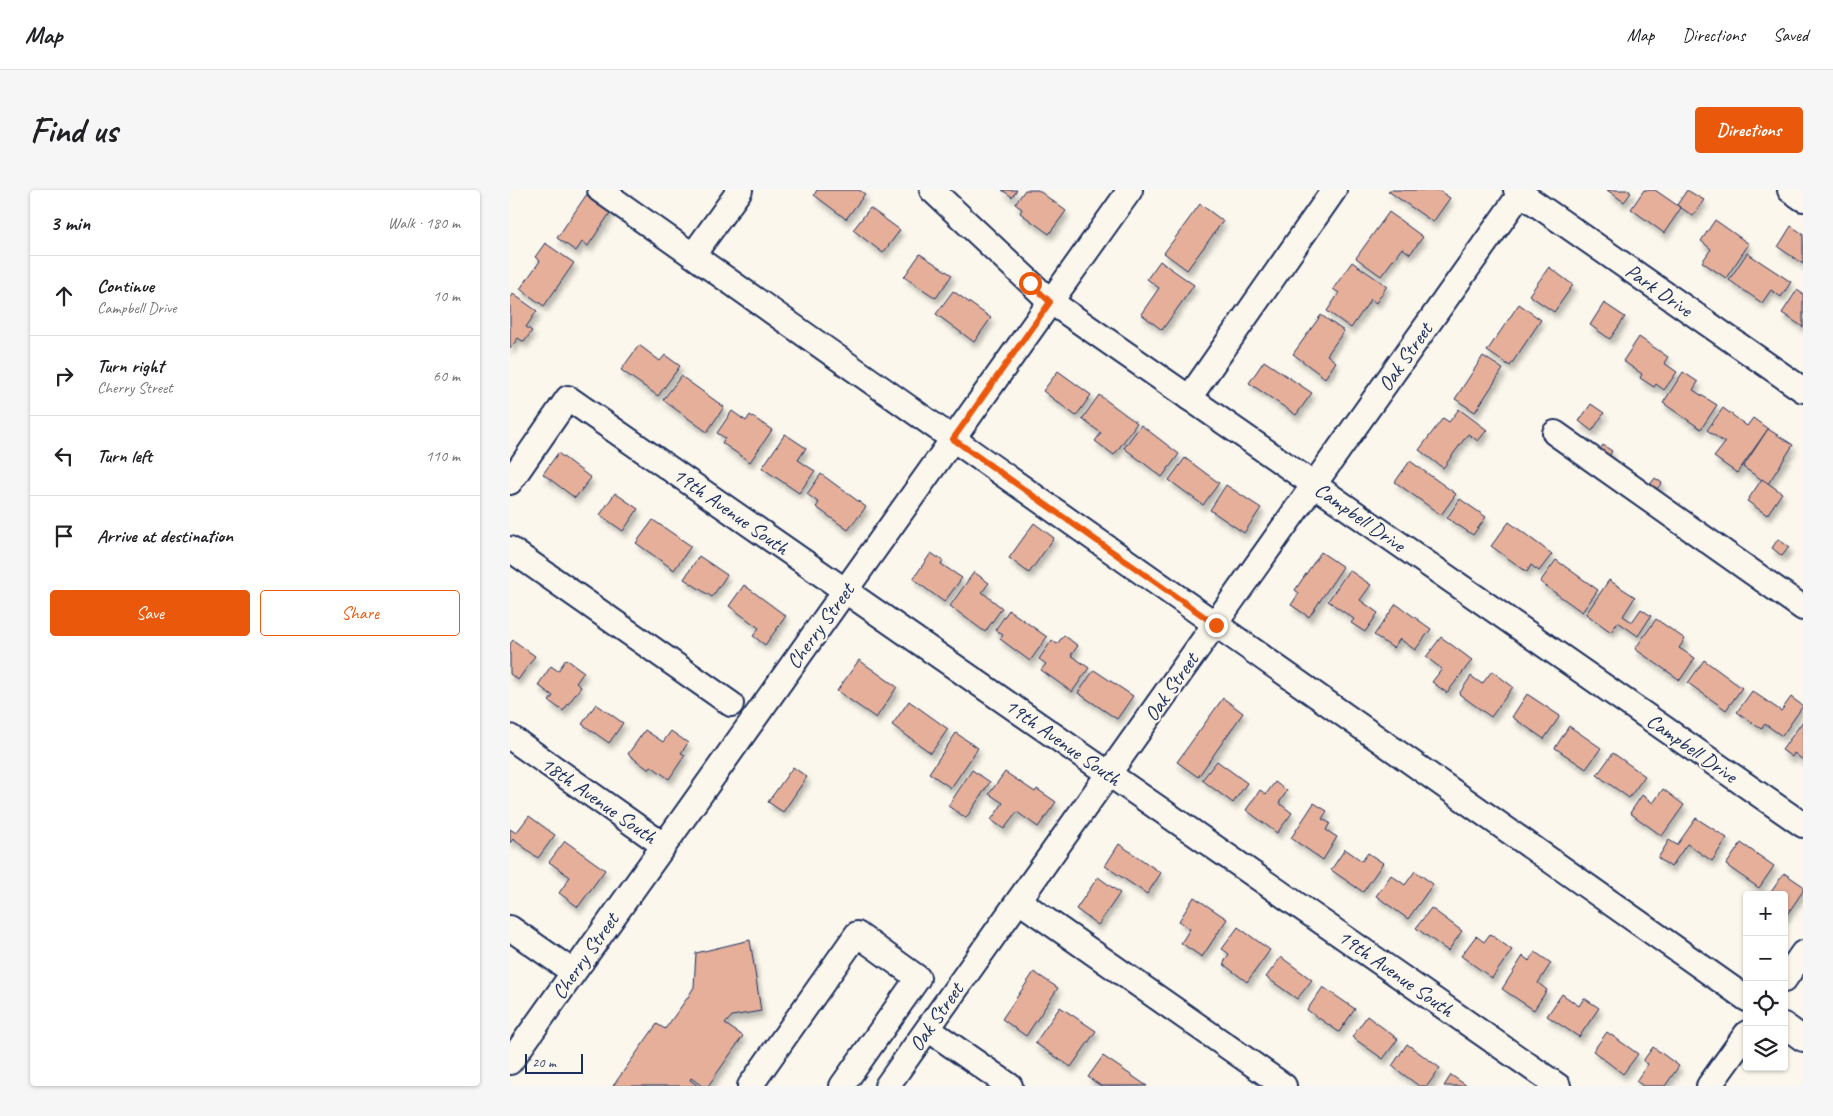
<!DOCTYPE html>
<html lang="en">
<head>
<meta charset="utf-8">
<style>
	:root { --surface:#fff; --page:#f6f6f6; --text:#202124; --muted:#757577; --line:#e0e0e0; --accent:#ea580c }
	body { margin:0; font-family:Caveat,sans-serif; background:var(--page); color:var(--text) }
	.controls { position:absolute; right:15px; bottom:15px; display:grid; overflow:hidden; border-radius:5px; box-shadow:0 1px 4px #0004 }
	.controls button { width:45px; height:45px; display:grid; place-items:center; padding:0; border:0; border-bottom:1px solid var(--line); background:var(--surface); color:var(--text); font:25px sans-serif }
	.scale { position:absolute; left:15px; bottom:12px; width:58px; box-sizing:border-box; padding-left:5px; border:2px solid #1b2f5e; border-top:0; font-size:14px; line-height:18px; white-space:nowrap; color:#1b2f5e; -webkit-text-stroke:4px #fbf7ec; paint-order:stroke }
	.stop { position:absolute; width:15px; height:15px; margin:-11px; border:4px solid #ea580c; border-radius:50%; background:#fff }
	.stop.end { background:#ea580c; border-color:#fff; box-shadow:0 1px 5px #0008 }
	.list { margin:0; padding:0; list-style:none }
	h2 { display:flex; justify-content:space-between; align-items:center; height:65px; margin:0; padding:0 20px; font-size:21px }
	h2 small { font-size:16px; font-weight:400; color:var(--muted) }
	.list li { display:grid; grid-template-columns:32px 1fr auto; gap:15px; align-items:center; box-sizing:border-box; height:80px; padding:0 20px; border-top:1px solid var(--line) }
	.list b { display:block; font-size:19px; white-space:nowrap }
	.list p { margin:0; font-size:16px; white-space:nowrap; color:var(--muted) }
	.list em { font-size:16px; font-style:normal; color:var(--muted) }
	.actions { display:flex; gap:10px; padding:15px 20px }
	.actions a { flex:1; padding:11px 0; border:1px solid var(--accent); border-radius:5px; text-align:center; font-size:18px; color:var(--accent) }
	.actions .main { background:var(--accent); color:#fff }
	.icon { flex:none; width:28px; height:28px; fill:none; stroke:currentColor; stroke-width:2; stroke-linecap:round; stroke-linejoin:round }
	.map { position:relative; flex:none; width:1293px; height:896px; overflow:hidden; border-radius:5px }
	header { display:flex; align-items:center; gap:30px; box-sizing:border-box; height:70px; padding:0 25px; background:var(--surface); border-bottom:1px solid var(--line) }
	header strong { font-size:24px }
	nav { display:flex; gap:28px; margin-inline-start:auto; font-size:18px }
	.intro { display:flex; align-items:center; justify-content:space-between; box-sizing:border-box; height:120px; padding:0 30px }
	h1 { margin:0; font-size:35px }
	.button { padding:12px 22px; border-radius:5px; background:var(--accent); color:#fff; font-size:18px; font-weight:700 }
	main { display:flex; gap:30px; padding:0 30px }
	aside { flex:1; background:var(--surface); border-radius:5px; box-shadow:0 1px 4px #0004 }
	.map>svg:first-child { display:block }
</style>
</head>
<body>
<header>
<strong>Map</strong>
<nav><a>Map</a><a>Directions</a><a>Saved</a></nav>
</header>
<div class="intro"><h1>Find us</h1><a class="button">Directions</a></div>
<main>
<aside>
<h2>3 min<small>Walk · 180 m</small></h2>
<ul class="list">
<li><svg class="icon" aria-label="ahead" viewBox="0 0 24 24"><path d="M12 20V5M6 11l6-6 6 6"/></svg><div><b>Continue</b><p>Campbell Drive</p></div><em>10 m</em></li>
<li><svg class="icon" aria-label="right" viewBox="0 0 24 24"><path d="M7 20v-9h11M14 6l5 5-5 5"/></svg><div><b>Turn right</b><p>Cherry Street</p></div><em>60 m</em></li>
<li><svg class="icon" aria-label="left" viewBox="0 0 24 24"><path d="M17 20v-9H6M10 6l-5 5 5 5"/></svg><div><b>Turn left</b></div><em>110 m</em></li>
<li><svg class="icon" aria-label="arrive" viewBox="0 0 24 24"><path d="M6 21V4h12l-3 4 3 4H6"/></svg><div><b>Arrive at destination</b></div></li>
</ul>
<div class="actions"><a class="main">Save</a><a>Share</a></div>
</aside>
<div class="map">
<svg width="1293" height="896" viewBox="0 0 1293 896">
	<defs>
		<filter id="shadow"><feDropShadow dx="3" dy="5.5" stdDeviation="2.5" flood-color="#0004"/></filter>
	</defs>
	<rect width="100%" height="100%" fill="#fbf7ec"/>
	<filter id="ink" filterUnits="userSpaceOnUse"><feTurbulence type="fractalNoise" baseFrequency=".02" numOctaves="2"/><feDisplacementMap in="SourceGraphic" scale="10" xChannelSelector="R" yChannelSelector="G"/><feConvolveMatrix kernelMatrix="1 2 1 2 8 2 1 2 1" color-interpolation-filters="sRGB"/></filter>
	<g filter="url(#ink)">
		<g fill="#e5af9a" stroke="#1b2f5e" filter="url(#shadow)">
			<path d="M307 0H349L355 4 336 29 304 5Z"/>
			<path d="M492 0H507L502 7Z"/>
			<path d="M515 0H528L556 21 539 44 510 23 512 19 505 14Z"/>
			<path d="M880 0H928L940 8 923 32 878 1Z"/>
			<path d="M1097 0H1120L1119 2 1121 3 1114 12Z"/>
			<path d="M1134 0H1145L1171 18 1154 43 1121 19Z"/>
			<path d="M1177 0 1194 10 1183 26 1167 15Z"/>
			<path d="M77 4 102 20 78 56 72 52 66 61 47 48Z"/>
			<path d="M690 14 713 31 677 80 654 63Z"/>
			<path d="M360 18 390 40 373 63 343 40Z"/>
			<path d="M879 22 913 47 900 64 892 58 871 86 846 68Z"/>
			<path d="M1205 30 1239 54 1216 88 1192 72 1201 59 1191 51Z"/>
			<path d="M1281 36 1293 44V74L1268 57Z"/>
			<path d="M35 53 64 73 34 116 10 99 30 71 25 67Z"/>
			<path d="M1237 63 1281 92 1271 107 1261 100 1252 113 1219 90Z"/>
			<path d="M410 64 442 85 426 108 394 87Z"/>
			<path d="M650 71 684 95 652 140 631 124 649 98 637 89Z"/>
			<path d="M842 72 877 96 866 113 861 109 841 138 817 121 829 103 823 99Z"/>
			<path d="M1039 77 1063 95 1044 122 1019 105Z"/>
			<path d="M1287 100 1293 104V137L1272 123Z"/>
			<path d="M443 101 481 128 464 152 426 124Z"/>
			<path d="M3 104 27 121 16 137 22 141 14 152 8 148 0 159V109Z"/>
			<path d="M1094 113 1115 127 1100 149 1080 135Z"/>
			<path d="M1009 114 1031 130 1000 176 977 161Z"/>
			<path d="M811 125 834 141 817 165 826 172 815 188 783 164Z"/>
			<path d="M1129 147 1158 167 1154 173 1167 182 1154 200 1146 194 1144 197 1130 188 1132 184 1113 171Z"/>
			<path d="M129 155 150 171 155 165 170 176 148 206 111 180Z"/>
			<path d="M973 166 993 179 965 222 945 209Z"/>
			<path d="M754 171 802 203 786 225 739 193Z"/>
			<path d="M548 181 581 205 566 226 533 201Z"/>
			<path d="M1173 182 1188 192 1183 200 1207 215 1191 239 1153 213Z"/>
			<path d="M171 186 214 217 197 242 153 210Z"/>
			<path d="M589 205 627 233 604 265 585 251 591 243 572 229Z"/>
			<path d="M1081 214 1094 223 1082 241 1069 231Z"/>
			<path d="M1213 218 1237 236 1243 228 1258 239 1227 283 1204 267 1215 253 1197 240Z"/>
			<path d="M949 219 977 240 968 251 958 244 933 278 909 260 933 228 939 232Z"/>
			<path d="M222 221 236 231 240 225 262 240 240 272 212 253 215 248 207 243Z"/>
			<path d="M631 235 669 264 652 287 614 258Z"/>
			<path d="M1258 239 1283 255 1258 294 1233 277Z"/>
			<path d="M275 244 296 258 288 270 305 281 289 303 252 278Z"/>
			<path d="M1093 255 1102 261 1098 268 1088 262Z"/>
			<path d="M48 263 81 288 65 308 33 284Z"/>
			<path d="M675 268 709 293 693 315 659 290Z"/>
			<path d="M900 271 946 304 931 325 885 292Z"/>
			<path d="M311 284 356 317 338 340 306 317 309 313 297 304Z"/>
			<path d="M1145 288 1152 293 1145 301 1139 296Z"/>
			<path d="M1252 289 1272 303 1257 325 1237 311Z"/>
			<path d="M716 295 751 318 734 343 700 320Z"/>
			<path d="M105 303 128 319 113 341 90 325Z"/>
			<path d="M950 309 976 327 963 345 937 328Z"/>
			<path d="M143 330 181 356 164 380 126 353Z"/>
			<path d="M999 332 1042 364 1029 381 1021 375 1017 382 981 356Z"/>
			<path d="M524 333 544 348 519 383 499 368Z"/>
			<path d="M1268 349 1279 357 1272 366 1262 358Z"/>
			<path d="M811 362 833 377 799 427 781 415 789 403 785 400Z"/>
			<path d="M421 363 433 371 431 374 452 388 434 412 403 389Z"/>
			<path d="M189 366 217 385 202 407 174 389Z"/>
			<path d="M1046 370 1088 400 1072 422 1030 392Z"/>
			<path d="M839 380 861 395 850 410 868 423 855 442 841 433 844 429 818 411Z"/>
			<path d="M464 382 479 393 472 402 492 418 475 442 440 416Z"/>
			<path d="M1099 390 1125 407 1113 426 1122 432 1131 419 1141 426 1128 446 1108 432 1101 442 1076 424Z"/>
			<path d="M234 395 276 426 255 455 243 446 249 438 219 416Z"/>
			<path d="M886 414 921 439 905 460 890 449 883 458 864 445Z"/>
			<path d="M499 420 537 447 520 471 490 449 493 445 485 440Z"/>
			<path d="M1146 429 1175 449 1169 458 1185 468 1170 490 1125 459Z"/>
			<path d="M554 445 568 456 561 465 579 478 562 502 531 480 536 474 529 469 542 450 547 454Z"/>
			<path d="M931 447 962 470 937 503 922 492 932 479 916 467Z"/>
			<path d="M3 450 25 466 8 490 0 484V454Z"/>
			<path d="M56 469 74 482 66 493 71 497 53 521 39 511 43 506 28 495 41 476 48 481Z"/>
			<path d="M349 470 387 497 366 528 327 501Z"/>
			<path d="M1194 470 1232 498 1216 520 1178 493Z"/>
			<path d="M584 480 623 506 607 529 568 503Z"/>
			<path d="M982 481 1003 497 981 527 949 504 961 486 972 494Z"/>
			<path d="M1242 501 1271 521 1281 507 1293 516 1272 546 1255 534 1251 539 1227 522Z"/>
			<path d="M1017 504 1050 526 1034 549 1002 527Z"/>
			<path d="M713 508 733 523 688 587 667 572Z"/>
			<path d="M399 511 438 539 421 563 382 535Z"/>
			<path d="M86 514 113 533 99 553 72 534Z"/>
			<path d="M1293 531V570L1284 563 1282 567 1272 560Z"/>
			<path d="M1059 536 1091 558 1076 579 1045 558Z"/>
			<path d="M135 540 153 552 161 541 178 553 171 563 175 565 159 589 141 576 139 580 118 564Z"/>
			<path d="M446 543 468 558 441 598 419 583Z"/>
			<path d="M1103 563 1135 586 1119 608 1087 585Z"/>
			<path d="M707 571 737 593 723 613 692 590Z"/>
			<path d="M283 577 297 587 273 622 258 612Z"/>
			<path d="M462 580 480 592 456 628 438 616Z"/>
			<path d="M495 582 525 602 527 599 546 612 528 637 507 622 494 639 481 630 493 613 479 604Z"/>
			<path d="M765 592 777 601 769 613 782 623 767 643 736 620 750 600 756 604Z"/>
			<path d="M1153 599 1174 615 1152 646 1120 623 1132 605 1143 613Z"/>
			<path d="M804 613 817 621 812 629 820 633 816 640 827 647 813 670 781 648Z"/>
			<path d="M19 626 45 645 28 668 3 649 0 653V639L6 643Z"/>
			<path d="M1186 628 1217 648 1202 671 1177 654 1161 677 1148 668 1159 650 1167 655Z"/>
			<path d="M55 651 95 680 68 717 49 703 60 687 39 672Z"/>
			<path d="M1231 653 1264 676 1249 698 1216 675Z"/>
			<path d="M609 654 651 683 637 704 595 676Z"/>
			<path d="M835 659 852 671 858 663 873 673 853 702 821 680Z"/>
			<path d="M905 681 923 694 898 729 866 706 881 685 895 695Z"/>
			<path d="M1274 683 1293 696V701L1274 729V705H1259Z"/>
			<path d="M588 687 610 703 588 735 566 719Z"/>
			<path d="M684 707 717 729 692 767 671 753 680 739 669 731Z"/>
			<path d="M921 718 952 741 938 761 906 738Z"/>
			<path d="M728 737 760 760 737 792 713 774 719 764 712 759Z"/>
			<path d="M980 744 1002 760 982 788 951 766 966 746 974 752Z"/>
			<path d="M240 750 251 821 222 826 215 834 233 846 198 896H192L181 888 180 890 188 896H103L147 834 155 839 178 807 184 797 186 763Z"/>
			<path d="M1025 762 1041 773 1028 793 1037 800 1024 820 992 799 1013 766 1019 771Z"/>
			<path d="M771 767 802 790 787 809 756 787Z"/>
			<path d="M524 782 548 798 516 846 492 829Z"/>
			<path d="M813 797 845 819 829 842 797 820Z"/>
			<path d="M1052 804 1069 816 1074 808 1089 818 1069 847 1037 826Z"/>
			<path d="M550 817 586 841 561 877 525 853Z"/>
			<path d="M857 826 888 849 873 869 842 847Z"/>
			<path d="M1097 842 1128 864 1113 884 1083 861Z"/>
			<path d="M897 854 930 878 917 896H909L882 876Z"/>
			<path d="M1143 857 1169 876 1155 896H1133L1126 891 1138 874 1133 871Z"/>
			<path d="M593 866 637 896H591L578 887Z"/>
			<path d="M941 885 957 896H934Z"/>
		</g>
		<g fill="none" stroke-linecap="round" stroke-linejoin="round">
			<defs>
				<g id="minor">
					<path d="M90 0 1237 809"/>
					<path d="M422 0 540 111 1293 635"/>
					<path d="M1006 0 1293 200"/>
					<path d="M1280 0 1293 9"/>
					<path d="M183 65 230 0"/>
					<path d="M679 208 824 0"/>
					<path d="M1045 243 1293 418"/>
					<path d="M0 292 58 208 1048 896"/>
					<path d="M0 359 221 514"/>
					<path d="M0 547 153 655"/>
					<path d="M509 711 774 896"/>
					<path d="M0 738 63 782"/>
					<path d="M1274 790 1293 763"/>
					<path d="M1274 835 1293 849"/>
					<path d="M418 839 500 896"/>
					<path d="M0 872 620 0"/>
					<path d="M240 896 347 744 408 788 332 896"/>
					<path d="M377 896 1013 0"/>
					<path d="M1199 896 1237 843"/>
				</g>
			</defs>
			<use href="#minor" stroke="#1b2f5e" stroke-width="28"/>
			<use href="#minor" stroke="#fbf7ec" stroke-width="24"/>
		</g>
	</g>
	<g fill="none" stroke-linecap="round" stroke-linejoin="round" filter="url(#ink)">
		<path stroke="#ea580c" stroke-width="6" d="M520 93 540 112 443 249 706 435"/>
	</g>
	<g text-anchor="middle" stroke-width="4.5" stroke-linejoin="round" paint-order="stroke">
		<g font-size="21" fill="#1b2f5e" stroke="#fbf7ec">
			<text transform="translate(1149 100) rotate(35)" y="7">Park Drive</text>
			<text transform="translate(895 167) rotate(-55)" y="7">Oak Street</text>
			<text transform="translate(221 321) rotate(35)" y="7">19th Avenue South</text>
			<text transform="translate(850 327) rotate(35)" y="7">Campbell Drive</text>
			<text transform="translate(310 436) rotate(-54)" y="7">Cherry Street</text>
			<text transform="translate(661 497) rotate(-55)" y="7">Oak Street</text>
			<text transform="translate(553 552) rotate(35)" y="7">19th Avenue South</text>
			<text transform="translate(1182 558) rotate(35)" y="7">Campbell Drive</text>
			<text transform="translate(89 610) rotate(35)" y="7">18th Avenue South</text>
			<text transform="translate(75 766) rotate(-55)" y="7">Cherry Street</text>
			<text transform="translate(886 783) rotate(35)" y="7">19th Avenue South</text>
			<text transform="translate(426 827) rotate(-55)" y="7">Oak Street</text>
		</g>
	</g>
</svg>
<div class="controls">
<button>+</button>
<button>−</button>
<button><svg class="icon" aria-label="locate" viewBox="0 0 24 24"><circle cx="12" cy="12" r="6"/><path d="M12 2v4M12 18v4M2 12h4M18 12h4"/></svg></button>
<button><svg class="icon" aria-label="layers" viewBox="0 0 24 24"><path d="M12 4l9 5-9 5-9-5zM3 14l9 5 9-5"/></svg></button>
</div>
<div class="scale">20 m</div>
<div class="stop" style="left:520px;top:93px"></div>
<div class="stop end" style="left:706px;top:435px"></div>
</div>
</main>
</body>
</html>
